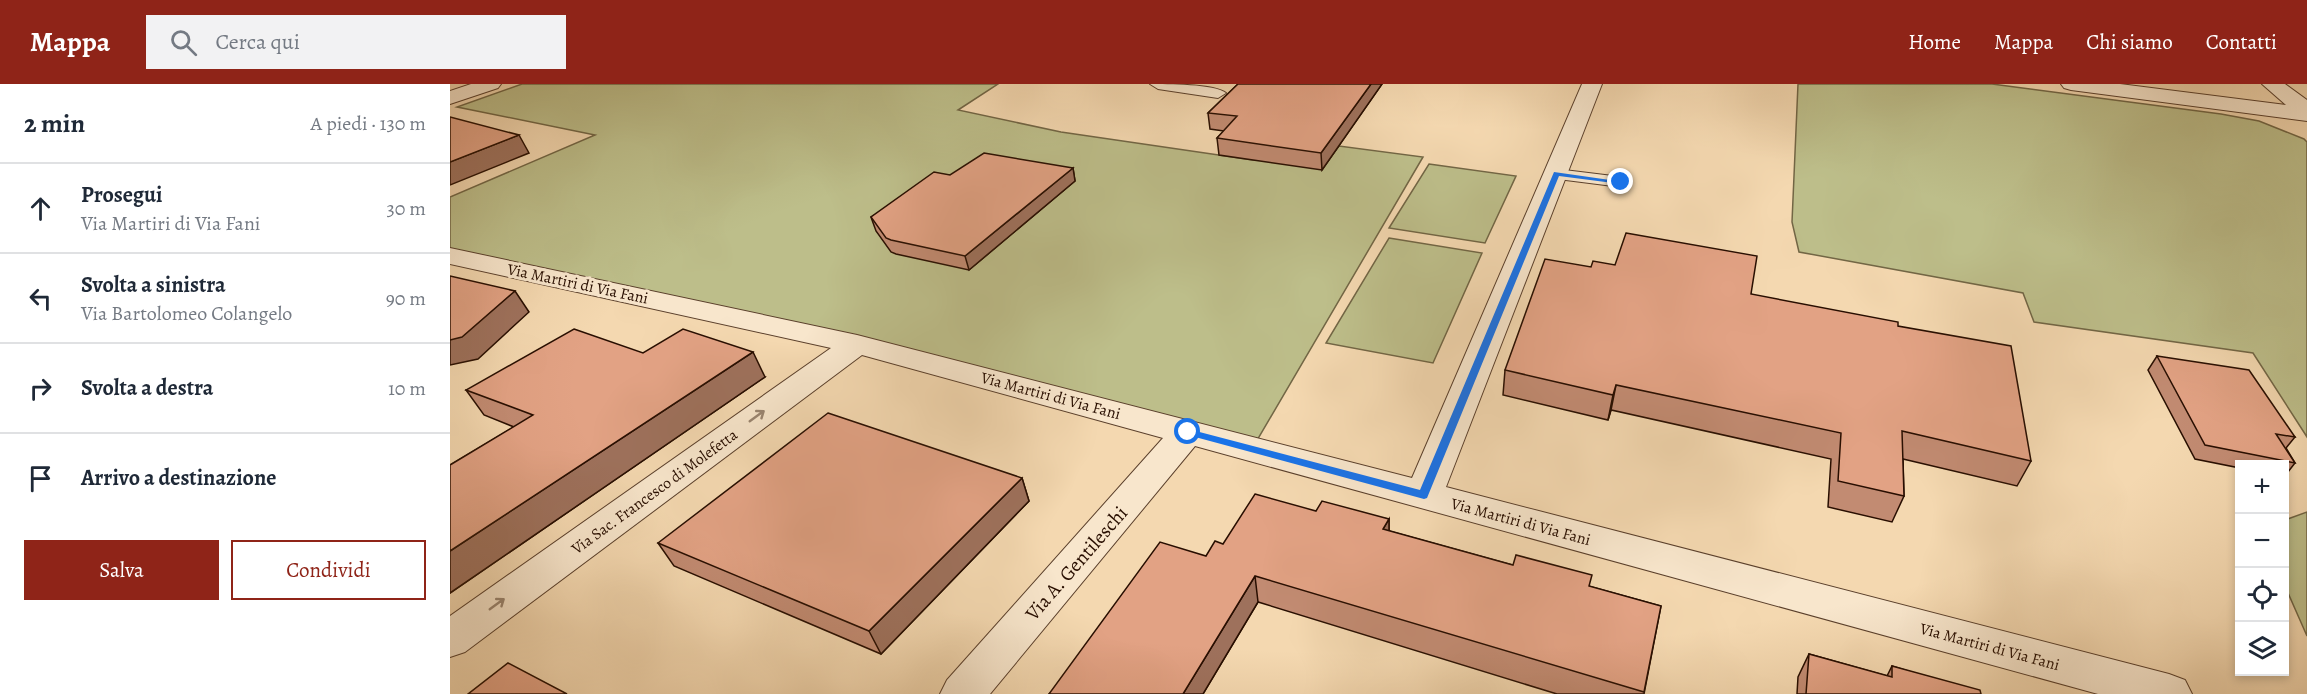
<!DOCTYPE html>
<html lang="it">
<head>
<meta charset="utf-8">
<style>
	:root { --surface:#fff; --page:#f2f2f3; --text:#1f2937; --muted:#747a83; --line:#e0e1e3; --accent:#8f2418 }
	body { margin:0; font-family:Alegreya,serif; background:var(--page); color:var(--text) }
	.controls { position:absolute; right:18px; bottom:18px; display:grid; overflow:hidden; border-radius:0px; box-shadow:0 3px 9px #0003 }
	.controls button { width:54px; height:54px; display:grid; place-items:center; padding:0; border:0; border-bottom:2px solid var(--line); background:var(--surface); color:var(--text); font:30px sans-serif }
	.stop { position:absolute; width:18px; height:18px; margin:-14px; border:4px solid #1a73e8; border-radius:50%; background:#fff }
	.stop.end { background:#1a73e8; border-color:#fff; box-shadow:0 2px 6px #0008 }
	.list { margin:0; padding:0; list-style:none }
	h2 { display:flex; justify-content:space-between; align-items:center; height:78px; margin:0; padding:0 24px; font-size:26px }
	h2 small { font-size:20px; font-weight:400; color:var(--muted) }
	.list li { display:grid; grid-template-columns:39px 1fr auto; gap:18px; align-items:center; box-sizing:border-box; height:90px; padding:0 24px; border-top:2px solid var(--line) }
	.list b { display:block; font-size:22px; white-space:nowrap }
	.list p { margin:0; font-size:20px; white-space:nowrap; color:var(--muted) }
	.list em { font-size:20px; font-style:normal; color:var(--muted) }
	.actions { display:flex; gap:12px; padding:18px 24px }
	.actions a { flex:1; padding:14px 0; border:2px solid var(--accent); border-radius:0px; text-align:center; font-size:21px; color:var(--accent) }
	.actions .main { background:var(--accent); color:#fff }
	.icon { flex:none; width:33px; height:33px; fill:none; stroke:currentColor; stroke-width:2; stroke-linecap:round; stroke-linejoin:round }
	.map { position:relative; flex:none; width:1857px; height:610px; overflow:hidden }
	header { display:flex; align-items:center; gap:36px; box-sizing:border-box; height:84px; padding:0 30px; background:var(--accent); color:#fff }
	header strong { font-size:28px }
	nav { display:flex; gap:33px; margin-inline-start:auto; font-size:21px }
	.search { width:420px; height:54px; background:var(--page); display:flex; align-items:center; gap:15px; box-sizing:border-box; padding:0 21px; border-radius:0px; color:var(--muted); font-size:22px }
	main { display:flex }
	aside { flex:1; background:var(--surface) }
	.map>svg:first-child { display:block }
</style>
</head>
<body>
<header>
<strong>Mappa</strong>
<div class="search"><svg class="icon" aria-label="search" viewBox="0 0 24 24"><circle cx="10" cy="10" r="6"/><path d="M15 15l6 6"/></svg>Cerca qui</div>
<nav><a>Home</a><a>Mappa</a><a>Chi siamo</a><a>Contatti</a></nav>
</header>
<main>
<aside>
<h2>2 min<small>A piedi · 130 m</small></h2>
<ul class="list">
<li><svg class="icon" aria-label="ahead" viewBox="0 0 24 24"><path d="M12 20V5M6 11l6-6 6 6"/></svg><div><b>Prosegui</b><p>Via Martiri di Via Fani</p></div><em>30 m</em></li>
<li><svg class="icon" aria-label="left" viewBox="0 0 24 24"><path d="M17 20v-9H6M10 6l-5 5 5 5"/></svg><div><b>Svolta a sinistra</b><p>Via Bartolomeo Colangelo</p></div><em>90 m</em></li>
<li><svg class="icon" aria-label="right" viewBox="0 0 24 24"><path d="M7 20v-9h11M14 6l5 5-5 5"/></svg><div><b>Svolta a destra</b></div><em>10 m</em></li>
<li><svg class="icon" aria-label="arrive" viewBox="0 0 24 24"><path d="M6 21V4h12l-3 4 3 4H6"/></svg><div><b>Arrivo a destinazione</b></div></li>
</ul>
<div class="actions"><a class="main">Salva</a><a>Condividi</a></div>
</aside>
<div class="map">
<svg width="1857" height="610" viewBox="0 0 1857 610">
	<rect width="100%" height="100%" fill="#f4d8b0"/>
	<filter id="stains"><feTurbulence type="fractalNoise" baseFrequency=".00333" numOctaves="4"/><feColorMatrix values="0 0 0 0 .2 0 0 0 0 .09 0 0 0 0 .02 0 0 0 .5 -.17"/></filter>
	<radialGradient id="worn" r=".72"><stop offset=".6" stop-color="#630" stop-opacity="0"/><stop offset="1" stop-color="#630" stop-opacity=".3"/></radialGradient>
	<g fill="#bdbe8a" stroke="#726645" stroke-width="1.5">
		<path d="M72 0H548L508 26 611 48 803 76 879 75 889 62 973 73 802 365 0 170V113L145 51 7 23Z"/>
		<path d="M1348 0H1542L1771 30 1809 37 1854 55 1857 58V353L1803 269 1584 238 1573 209 1349 168 1342 138Z"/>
		<path d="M979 80 1066 92 1035 159 939 144Z"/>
		<path d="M939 154 1032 169 983 279 876 259Z"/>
		<path d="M1857 428V552L1835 502V436Z"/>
	</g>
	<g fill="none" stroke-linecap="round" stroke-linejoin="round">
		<defs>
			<g id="lane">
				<path d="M700 0C717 0 765 0 776 9L768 14 708 5Z"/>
				<path d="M1106 85 1171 93 1177 94 1180 98 1177 102 1171 103 1100 94 1097 90 1100 86Z"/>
			</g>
			<g id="street">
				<path d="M21 0H51L48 4 0 20V7Z"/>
				<path d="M1132 0H1152L996 403 1719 590 1735 596 1742 610H1648L745 362 540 610H490L497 596 713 354 412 271 15 568 0 573V532L381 264 0 180V164L407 251 962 394Z"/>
				<path d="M1611 0H1670L1836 21 1812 0H1835L1857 16V37L1621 6 1614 4Z"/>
			</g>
		</defs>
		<use href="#lane" stroke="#5b402c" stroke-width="2"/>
		<use href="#street" stroke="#5b402c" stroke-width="2"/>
		<use href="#lane" fill="#f8e6cc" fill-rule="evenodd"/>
		<use href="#street" fill="#f8e6cc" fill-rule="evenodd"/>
	</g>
	<g fill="#c28b72" stroke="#280e00" stroke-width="1.5">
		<path d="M788 0H932L872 86 769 71 767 54 774 47 760 45 758 29Z"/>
		<path d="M623 84 625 97 519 186 446 170 441 168 426 147 421 133 500 91Z"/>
		<path d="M1301 210 1581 377 1567 402 1453 375 1454 412 1442 438 1378 423 1381 375 1161 326 1158 336 1053 311 1055 286Z"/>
		<path d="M193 269 315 293 0 509V381L64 343 34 331 16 306Z"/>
		<path d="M1707 272 1845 353 1836 364 1845 379 1834 393V381H1790V384L1745 375 1698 286Z"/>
		<path d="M572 394 579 417 431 570 224 482 208 459Z"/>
		<path d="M866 427 939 435V447L1211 522 1194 610H1107L808 518 753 610H599L756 472 773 460Z"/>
		<path d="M1359 570 1437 592 1442 582 1531 610H1347L1348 593Z"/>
	</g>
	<g fill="#9e715c" stroke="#280e00" stroke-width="1.5">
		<path d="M921 0H932L872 86 871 69Z"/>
		<path d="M69 51 79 69 0 101V78Z"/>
		<path d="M623 84 625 97 519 186 515 172Z"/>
		<path d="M65 207 79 228 28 275 0 281V256Z"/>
		<path d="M303 268 315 293 0 509V467Z"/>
		<path d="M1166 301 1161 326 1158 336 1163 311Z"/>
		<path d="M572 394 579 417 431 570 419 547Z"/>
		<path d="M939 435V461L933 445Z"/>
		<path d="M805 492 808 518 753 610H733Z"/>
	</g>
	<g fill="#e2a284" stroke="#280e00" stroke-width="1.5">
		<path d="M788 0H921L871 69 767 54 787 32 758 29Z"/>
		<path d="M0 33 69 51 0 78Z"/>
		<path d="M534 69 623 84 515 172 441 156 436 154 421 133 484 88 500 91Z"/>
		<path d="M1176 149 1307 172 1301 210 1448 238V242L1561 262 1581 377 1452 347 1454 412 1388 397 1391 349 1166 301 1163 311 1055 286 1095 175 1141 183 1143 177 1165 181Z"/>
		<path d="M0 192 65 207 12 253 0 256Z"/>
		<path d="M124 245 193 269 233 245 303 268 0 467V381L83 331 16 306Z"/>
		<path d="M1707 272 1799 286 1845 353 1826 350 1845 379 1755 361Z"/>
		<path d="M378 329 572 394 419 547 208 459Z"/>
		<path d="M805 410 866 427 872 417 939 435 933 445 1063 481 1066 471 1142 491 1139 502 1211 522 1194 608 805 492 733 610H599L710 458 756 472 765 457 773 460Z"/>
		<path d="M1359 570 1442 593V582L1530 606 1531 610H1356Z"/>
		<path d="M58 579 117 610H18Z"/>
	</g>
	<defs><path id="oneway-shaft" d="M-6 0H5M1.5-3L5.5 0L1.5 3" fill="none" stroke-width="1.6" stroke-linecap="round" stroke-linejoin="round" transform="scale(1.5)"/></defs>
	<g stroke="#9a8570">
		<use href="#oneway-shaft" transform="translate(307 332) rotate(-36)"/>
		<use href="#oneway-shaft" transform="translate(47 520) rotate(-36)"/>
	</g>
	<path fill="#1a73e8" d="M1104 88 1174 98 1171 100 1109 92 977 414 974 415 734 350V346L738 345 970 406Z"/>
	<g text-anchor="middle" stroke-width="6" stroke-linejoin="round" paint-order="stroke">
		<g font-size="16" fill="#280e00" stroke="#f8e6cc">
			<text transform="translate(128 199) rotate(12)" y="6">Via Martiri di Via Fani</text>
			<text transform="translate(601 311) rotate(15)" y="6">Via Martiri di Via Fani</text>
			<text transform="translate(204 407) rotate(-36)" y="6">Via Sac. Francesco di Molefetta</text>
			<text transform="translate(1071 437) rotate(15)" y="6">Via Martiri di Via Fani</text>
			<text transform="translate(1540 562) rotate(15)" y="6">Via Martiri di Via Fani</text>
		</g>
		<g font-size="20" fill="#280e00" stroke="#f8e6cc">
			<text transform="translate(626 479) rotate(-49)" y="7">Via A. Gentileschi</text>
		</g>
	</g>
	<rect width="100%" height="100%" filter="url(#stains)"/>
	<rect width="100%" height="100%" fill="url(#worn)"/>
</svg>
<div class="controls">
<button>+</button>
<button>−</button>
<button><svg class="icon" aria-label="locate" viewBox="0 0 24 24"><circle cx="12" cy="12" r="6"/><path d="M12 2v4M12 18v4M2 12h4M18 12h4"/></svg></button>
<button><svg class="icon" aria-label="layers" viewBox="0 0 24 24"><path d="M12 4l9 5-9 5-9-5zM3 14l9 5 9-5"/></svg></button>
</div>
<div class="stop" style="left:738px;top:348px"></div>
<div class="stop end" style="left:1171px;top:98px"></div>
</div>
</main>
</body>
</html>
